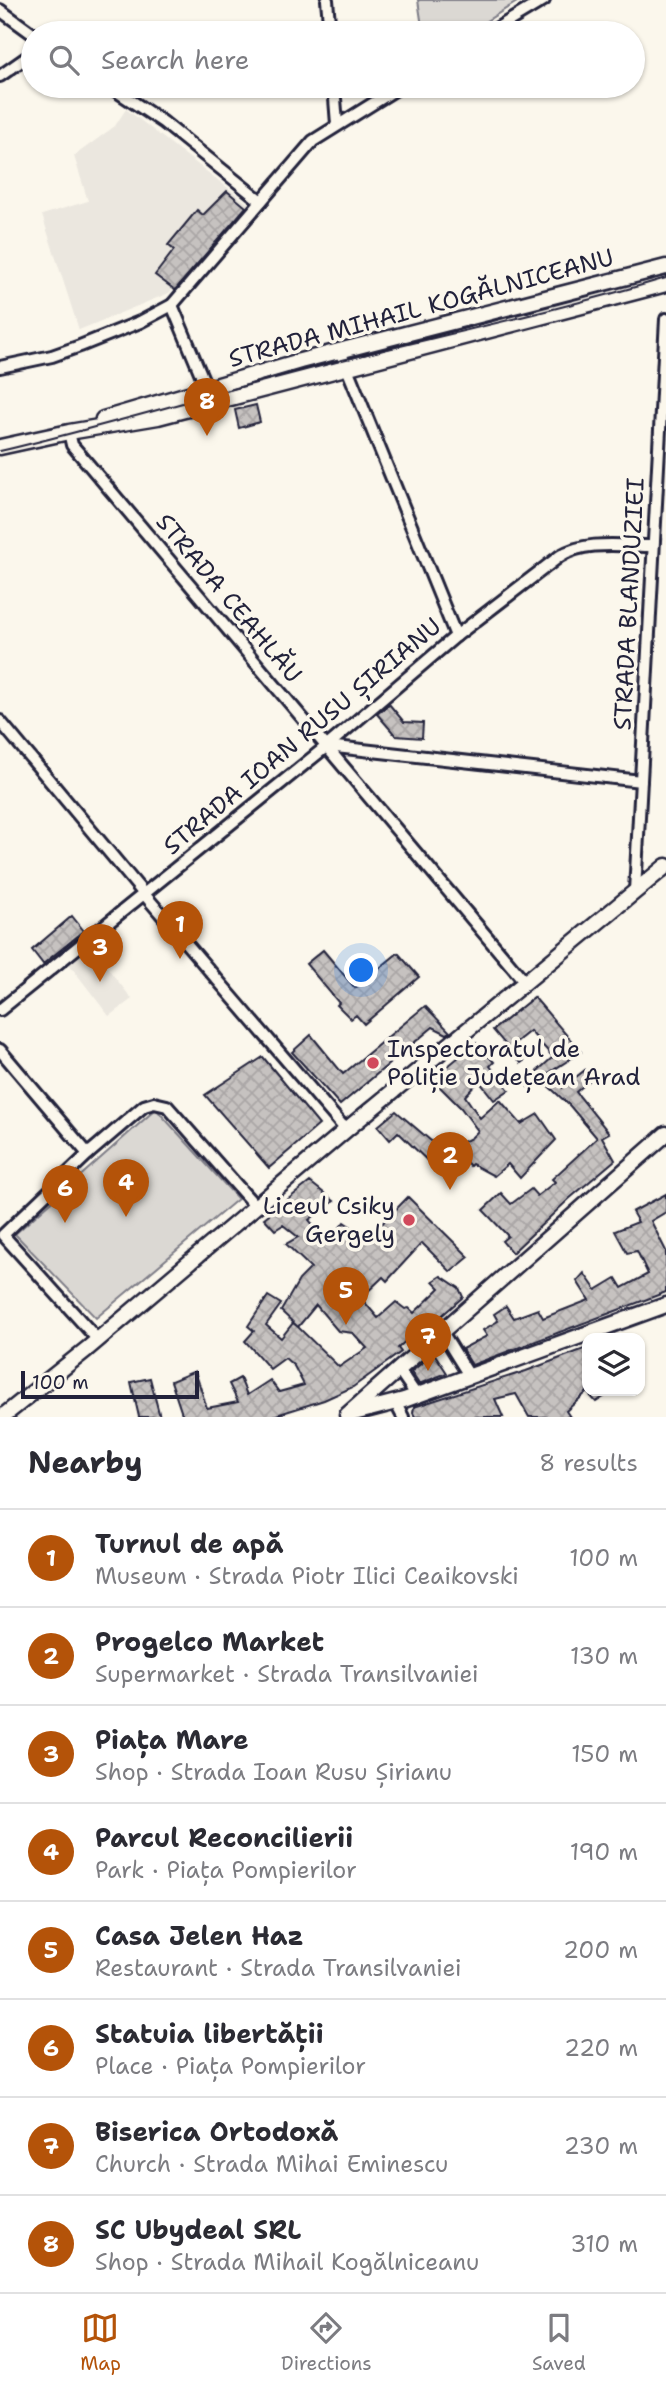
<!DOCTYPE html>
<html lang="en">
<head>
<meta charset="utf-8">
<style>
	:root { --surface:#fff; --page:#f2f2f3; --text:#2b2b33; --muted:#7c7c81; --line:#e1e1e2; --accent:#b45309 }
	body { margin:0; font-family:"Shantell Sans",sans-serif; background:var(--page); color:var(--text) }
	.controls { position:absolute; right:21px; bottom:21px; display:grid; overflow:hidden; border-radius:14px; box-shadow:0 2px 5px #0004 }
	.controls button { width:63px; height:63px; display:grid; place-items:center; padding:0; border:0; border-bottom:2px solid var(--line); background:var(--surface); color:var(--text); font:35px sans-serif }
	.scale { position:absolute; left:21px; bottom:18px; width:178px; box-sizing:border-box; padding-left:7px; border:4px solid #22223b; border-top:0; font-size:19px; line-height:24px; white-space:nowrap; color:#22223b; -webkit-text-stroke:5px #fbf7ec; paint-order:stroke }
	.you { position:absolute; left:362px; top:971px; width:24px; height:24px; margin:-18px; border:5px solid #fff; border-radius:50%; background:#1a73e8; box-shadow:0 0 0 10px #1a73e833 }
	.badge { display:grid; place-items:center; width:46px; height:46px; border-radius:50%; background:var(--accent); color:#fff; font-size:23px; font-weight:700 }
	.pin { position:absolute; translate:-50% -58px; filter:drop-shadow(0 2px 4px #0008) }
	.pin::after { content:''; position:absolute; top:37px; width:24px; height:21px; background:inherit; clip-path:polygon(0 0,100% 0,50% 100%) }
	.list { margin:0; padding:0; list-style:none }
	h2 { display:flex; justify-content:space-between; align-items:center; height:91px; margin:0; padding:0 28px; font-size:30px }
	h2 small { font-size:23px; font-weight:400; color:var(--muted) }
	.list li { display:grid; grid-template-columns:46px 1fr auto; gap:21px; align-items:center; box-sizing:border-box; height:98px; padding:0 28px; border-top:2px solid var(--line) }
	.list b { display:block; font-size:26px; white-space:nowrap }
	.list p { margin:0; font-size:23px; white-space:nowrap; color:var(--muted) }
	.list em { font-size:23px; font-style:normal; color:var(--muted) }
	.icon { flex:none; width:38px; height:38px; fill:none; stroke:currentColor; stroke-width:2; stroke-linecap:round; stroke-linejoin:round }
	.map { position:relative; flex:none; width:666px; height:1417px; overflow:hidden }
	.search { position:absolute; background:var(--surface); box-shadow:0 2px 5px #0004; left:21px; right:21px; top:21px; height:77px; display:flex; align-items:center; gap:18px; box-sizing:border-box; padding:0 24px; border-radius:38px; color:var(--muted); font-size:26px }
	.sheet { height:875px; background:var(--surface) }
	nav { display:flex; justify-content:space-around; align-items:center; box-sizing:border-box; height:98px; border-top:2px solid var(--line); background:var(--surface); font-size:19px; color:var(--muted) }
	nav a { display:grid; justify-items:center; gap:4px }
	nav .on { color:var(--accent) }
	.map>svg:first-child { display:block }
</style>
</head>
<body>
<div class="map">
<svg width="666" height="1417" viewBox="0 0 666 1417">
	<defs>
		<pattern id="building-cross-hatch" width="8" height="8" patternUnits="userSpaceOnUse" patternTransform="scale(1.75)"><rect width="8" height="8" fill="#c6c2c0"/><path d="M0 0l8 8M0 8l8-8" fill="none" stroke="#aaa6a6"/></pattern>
	</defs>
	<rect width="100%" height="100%" fill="#fbf7ec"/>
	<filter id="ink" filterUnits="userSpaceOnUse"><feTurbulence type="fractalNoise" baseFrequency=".0143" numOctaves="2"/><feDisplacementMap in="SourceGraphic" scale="14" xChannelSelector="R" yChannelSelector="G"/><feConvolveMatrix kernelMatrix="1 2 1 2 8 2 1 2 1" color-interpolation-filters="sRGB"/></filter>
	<g filter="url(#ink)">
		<g fill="#ebe7df">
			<path d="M126 109 250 205 169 293 79 330 42 215 88 201 74 156 115 126Z"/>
			<path d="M91 947 132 999 109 1016 69 964Z"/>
		</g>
		<g fill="#dbd8d3" stroke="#7e7d87" stroke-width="2">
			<path d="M418 0H520L467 33H446L444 30 423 33Z"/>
			<path d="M156 1109 238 1199 96 1318 15 1234Z"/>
		</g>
		<g fill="url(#building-cross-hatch)" stroke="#22223b" stroke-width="2" fill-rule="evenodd">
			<path d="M227 191 246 207 175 290 155 275 174 250 168 245 197 210 203 215Z"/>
			<path d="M256 405 260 422 239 428 235 410Z"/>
			<path d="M389 704 404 722 423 723 422 738 396 736 377 714Z"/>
			<path d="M72 916 84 931 43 964 32 950Z"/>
			<path d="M323 950 355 988 398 953 419 977 364 1024 356 1015 351 1019 337 1005 339 1003 306 964Z"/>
			<path d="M534 997 581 1052 549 1073 562 1088 585 1070 589 1081 576 1092 609 1133 602 1137 615 1160 569 1199 512 1253 502 1241 508 1236 483 1210 501 1193 511 1204 531 1189 537 1196 555 1182 552 1179 597 1138 570 1106 543 1081 539 1085 535 1082 528 1087 525 1082 553 1057 530 1031 515 1043 525 1060 521 1063 493 1030Z"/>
			<path d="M425 1006 450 1032 447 1034 433 1027 340 1105 292 1052 311 1035 343 1074Z"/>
			<path d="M476 1043 494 1062 490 1066 509 1090 494 1100 479 1081 465 1096 480 1118 500 1100 521 1124 538 1114 556 1140 520 1178 508 1164 494 1176 472 1164 470 1166 464 1160 446 1179 398 1132 390 1140 378 1126 396 1111 444 1152 471 1138 478 1131 461 1108 432 1079Z"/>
			<path d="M263 1057 319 1125 269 1168 205 1095Z"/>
			<path d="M310 1182 334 1201 309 1220 328 1243 344 1222 368 1238 408 1197 469 1257 451 1272 422 1243 387 1281 383 1277 361 1298 378 1318 396 1302 405 1309 409 1308 414 1313 440 1288 433 1281 441 1276 459 1288 463 1297 430 1326 426 1322 398 1348 401 1352 353 1387 324 1400 270 1417H183L171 1381 195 1371 207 1408 238 1402 229 1384 240 1378 247 1395 270 1380 279 1392 304 1385 294 1366 285 1358 270 1369 245 1341 254 1331 248 1326 268 1296 281 1304 266 1325 281 1338 293 1323 298 1327 281 1311 299 1280 311 1268 286 1244 298 1237 283 1225 275 1230 264 1218ZM316 1305 338 1331 353 1333 367 1348 339 1367 298 1327Z"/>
			<path d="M666 1194V1212L651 1221 666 1251V1292L472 1365 462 1349 487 1336 483 1330 498 1321 494 1314 506 1306 514 1318 538 1309 543 1318 589 1300 577 1281 584 1273 596 1290 616 1278 622 1288 648 1274 637 1251 627 1253 615 1231 638 1222 632 1212Z"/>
			<path d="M587 1348V1391H613L596 1402 587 1392 566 1411 570 1417H529L516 1394 495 1399 503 1417H415L413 1413 414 1407 526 1371Z"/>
			<path d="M434 1353 447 1373 419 1384 411 1372Z"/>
			<path d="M150 1378 160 1417H139L131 1382Z"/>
		</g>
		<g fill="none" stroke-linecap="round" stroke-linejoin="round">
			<defs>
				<g id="street">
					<path d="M327 0 330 33"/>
					<path d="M0 10 33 34"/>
					<path d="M489 33 544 0"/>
					<path d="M0 76 33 53"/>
					<path d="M109 86 163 122 261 201"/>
					<path d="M334 86 337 124"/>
					<path d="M172 305 207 389"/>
					<path d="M340 351 456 636"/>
					<path d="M0 367 52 356 80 346 140 322 172 305 313 141 401 86"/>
					<path d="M69 432 72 445 78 452 525 982"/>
					<path d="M0 721 144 894 346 1130"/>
					<path d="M327 746 641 781"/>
					<path d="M635 891 666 319"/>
					<path d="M0 1010 327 746 456 636 560 556C585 540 623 546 652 546"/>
					<path d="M0 1050 88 1154"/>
					<path d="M442 1332 470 1377"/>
					<path d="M98 1340 3 1235 88 1154 144 1106 154 1103 167 1106 256 1207"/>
					<path d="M399 1370 417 1396"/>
					<path d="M395 1402 403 1417"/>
				</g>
				<g id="secondary">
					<path d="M103 419 300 361 666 267"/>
					<path d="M0 447 69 432 158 417 666 284"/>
					<path d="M350 1414 404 1400 666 1305"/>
					<path d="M347 1415 666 1134"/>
					<path d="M2 1417 87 1349 346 1130 666 866"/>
				</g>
			</defs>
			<use href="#street" stroke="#22223b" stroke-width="16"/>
			<use href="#secondary" stroke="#22223b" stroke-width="19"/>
			<use href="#street" stroke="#fbf7ec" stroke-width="10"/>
			<use href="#secondary" stroke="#fbf7ec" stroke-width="14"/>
			<path stroke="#22223b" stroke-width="2" d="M0 451C102 427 201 397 302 370 423 339 546 314 666 278"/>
		</g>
	</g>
	<g fill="#d1495b" stroke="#fbf7ec" stroke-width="2.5">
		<circle cx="373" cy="1063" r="7"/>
		<circle cx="409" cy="1220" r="7"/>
	</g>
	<g text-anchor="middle" stroke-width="7" stroke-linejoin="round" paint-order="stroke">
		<g font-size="24" fill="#22223b" stroke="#fbf7ec">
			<text transform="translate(421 308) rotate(-15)" y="8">STRADA MIHAIL KOGĂLNICEANU</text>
			<text transform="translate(229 598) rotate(50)" y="8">STRADA CEAHLĂU</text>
			<text transform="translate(629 604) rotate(-87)" y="8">STRADA BLANDUZIEI</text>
			<text transform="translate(302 736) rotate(-40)" y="8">STRADA IOAN RUSU ȘIRIANU</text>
		</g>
		<g font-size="24" fill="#22223b" stroke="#fbf7ec" text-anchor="start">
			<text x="387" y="1057">Inspectoratul de<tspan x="387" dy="28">Poliție Județean Arad</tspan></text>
			<text x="395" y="1214" text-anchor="end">Liceul Csiky<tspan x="395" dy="28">Gergely</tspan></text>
		</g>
	</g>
</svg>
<div class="controls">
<button><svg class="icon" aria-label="layers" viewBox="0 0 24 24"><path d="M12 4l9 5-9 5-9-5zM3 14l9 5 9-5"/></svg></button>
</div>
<div class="scale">100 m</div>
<div class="you"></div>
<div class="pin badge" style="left:180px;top:959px">1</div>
<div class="pin badge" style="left:450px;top:1190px">2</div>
<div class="pin badge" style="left:100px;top:982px">3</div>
<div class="pin badge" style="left:126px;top:1217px">4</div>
<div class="pin badge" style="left:346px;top:1325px">5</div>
<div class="pin badge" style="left:65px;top:1223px">6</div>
<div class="pin badge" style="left:428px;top:1371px">7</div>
<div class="pin badge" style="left:207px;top:436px">8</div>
<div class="search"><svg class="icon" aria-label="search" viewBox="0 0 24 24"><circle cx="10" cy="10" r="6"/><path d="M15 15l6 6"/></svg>Search here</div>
</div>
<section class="sheet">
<h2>Nearby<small>8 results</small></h2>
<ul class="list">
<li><span class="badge">1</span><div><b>Turnul de apă</b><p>Museum · Strada Piotr Ilici Ceaikovski</p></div><em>100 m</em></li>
<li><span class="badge">2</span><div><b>Progelco Market</b><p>Supermarket · Strada Transilvaniei</p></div><em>130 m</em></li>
<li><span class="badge">3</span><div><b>Piața Mare</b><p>Shop · Strada Ioan Rusu Șirianu</p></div><em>150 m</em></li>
<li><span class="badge">4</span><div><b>Parcul Reconcilierii</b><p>Park · Piața Pompierilor</p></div><em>190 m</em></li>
<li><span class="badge">5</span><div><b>Casa Jelen Haz</b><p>Restaurant · Strada Transilvaniei</p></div><em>200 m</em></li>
<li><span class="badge">6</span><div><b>Statuia libertății</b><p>Place · Piața Pompierilor</p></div><em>220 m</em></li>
<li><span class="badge">7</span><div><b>Biserica Ortodoxă</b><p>Church · Strada Mihai Eminescu</p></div><em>230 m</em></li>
<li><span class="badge">8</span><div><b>SC Ubydeal SRL</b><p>Shop · Strada Mihail Kogălniceanu</p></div><em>310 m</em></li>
</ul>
</section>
<nav>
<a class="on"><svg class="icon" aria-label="map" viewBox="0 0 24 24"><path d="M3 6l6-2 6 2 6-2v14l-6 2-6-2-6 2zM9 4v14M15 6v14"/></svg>Map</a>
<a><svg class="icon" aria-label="directions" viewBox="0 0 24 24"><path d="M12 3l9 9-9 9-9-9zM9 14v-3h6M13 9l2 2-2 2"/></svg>Directions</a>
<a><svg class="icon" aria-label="saved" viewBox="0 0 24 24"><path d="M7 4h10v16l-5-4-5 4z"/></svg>Saved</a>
</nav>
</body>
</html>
